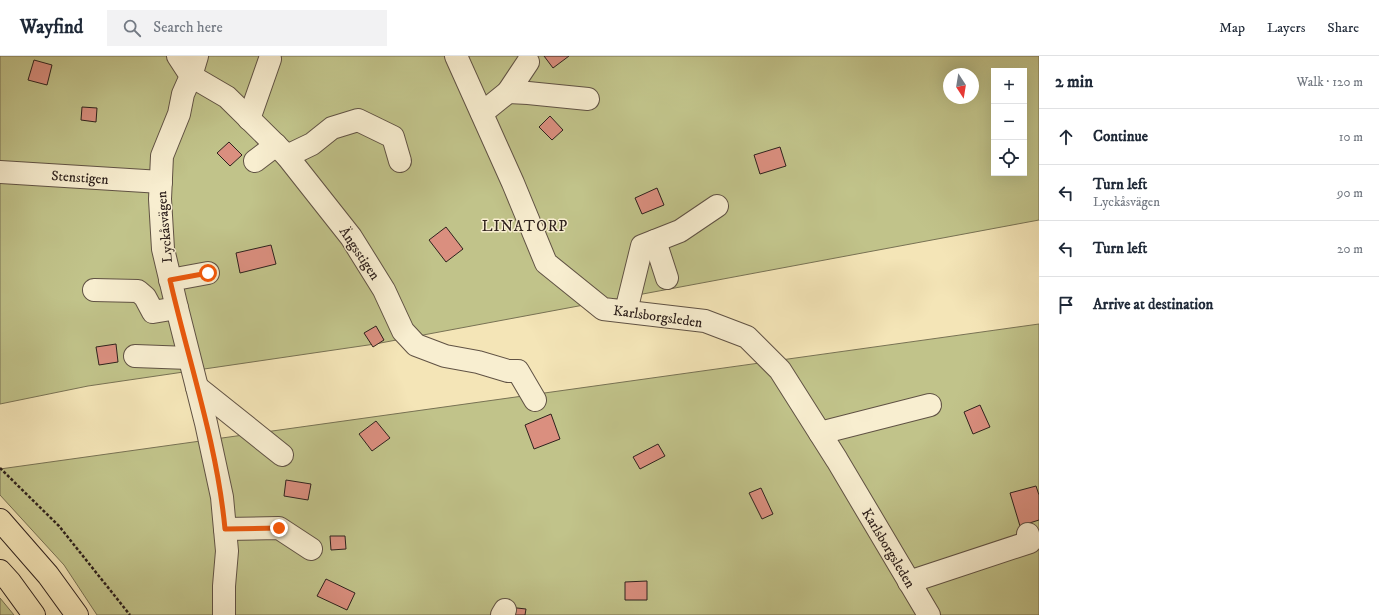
<!DOCTYPE html>
<html lang="en">
<head>
<meta charset="utf-8">
<style>
	:root { --surface:#fff; --page:#f2f2f3; --text:#1f2937; --muted:#747a83; --line:#e0e1e3 }
	body { margin:0; font-family:"IM FELL DW Pica",serif; background:var(--page); color:var(--text) }
	.controls { position:absolute; right:12px; top:12px; display:grid; overflow:hidden; border-radius:0px; box-shadow:0 4px 16px #0002 }
	.controls button { width:36px; height:36px; display:grid; place-items:center; padding:0; border:0; border-bottom:1px solid var(--line); background:var(--surface); color:var(--text); font:20px sans-serif }
	.compass { position:absolute; left:943px; top:12px; width:36px; height:36px; border-radius:50%; background:var(--surface); box-shadow:0 4px 16px #0002; rotate:168deg }
	.stop { position:absolute; width:12px; height:12px; margin:-9px; border:3px solid #ea580c; border-radius:50%; background:#fff }
	.stop.end { background:#ea580c; border-color:#fff; box-shadow:0 1px 4px #0008 }
	.list { margin:0; padding:0; list-style:none }
	h2 { display:flex; justify-content:space-between; align-items:center; height:52px; margin:0; padding:0 16px; font-size:17px }
	h2 small { font-size:13px; font-weight:400; color:var(--muted) }
	.list li { display:grid; grid-template-columns:26px 1fr auto; gap:12px; align-items:center; box-sizing:border-box; height:56px; padding:0 16px; border-top:1px solid var(--line) }
	.list b { display:block; font-size:15px; white-space:nowrap }
	.list p { margin:0; font-size:13px; white-space:nowrap; color:var(--muted) }
	.list em { font-size:13px; font-style:normal; color:var(--muted) }
	.icon { flex:none; width:22px; height:22px; fill:none; stroke:currentColor; stroke-width:2; stroke-linecap:round; stroke-linejoin:round }
	.map { position:relative; flex:none; width:1039px; height:559px; overflow:hidden }
	header { display:flex; align-items:center; gap:24px; box-sizing:border-box; height:56px; padding:0 20px; background:var(--surface); border-bottom:1px solid var(--line) }
	header strong { font-size:19px }
	nav { display:flex; gap:22px; margin-inline-start:auto; font-size:14px }
	.search { width:280px; height:36px; background:var(--page); display:flex; align-items:center; gap:10px; box-sizing:border-box; padding:0 14px; border-radius:0px; color:var(--muted); font-size:15px }
	main { display:flex }
	aside { flex:1; background:var(--surface) }
	.map>svg:first-child { display:block }
</style>
</head>
<body>
<header>
<strong>Wayfind</strong>
<div class="search"><svg class="icon" aria-label="search" viewBox="0 0 24 24"><circle cx="10" cy="10" r="6"/><path d="M15 15l6 6"/></svg>Search here</div>
<nav><a>Map</a><a>Layers</a><a>Share</a></nav>
</header>
<main>
<div class="map">
<svg width="1039" height="559" viewBox="0 0 1039 559">
	<rect width="100%" height="100%" fill="#f4e5b7"/>
	<filter id="stains"><feTurbulence type="fractalNoise" baseFrequency=".005" numOctaves="4"/><feColorMatrix values="0 0 0 0 .2 0 0 0 0 .09 0 0 0 0 .02 0 0 0 .5 -.17"/></filter>
	<radialGradient id="worn" r=".72"><stop offset=".6" stop-color="#630" stop-opacity="0"/><stop offset="1" stop-color="#630" stop-opacity=".3"/></radialGradient>
	<g fill="#c1c38a" stroke="#787254" fill-rule="evenodd">
		<path d="M0 0H1039V164L375 288 88 330 0 348ZM994 15H1024V117H994ZM949 18H973V42H949Z"/>
		<path d="M1039 268V559H97L64 509 0 439V413Z"/>
		<path d="M0 542 14 559H0Z"/>
	</g>
	<g fill="#da8f7f" stroke="#2e211d">
		<path d="M544 0H569L553 12Z"/>
		<path d="M34 4 52 9 47 29 28 24Z"/>
		<path d="M82 51 97 52 96 66 81 64Z"/>
		<path d="M550 60 563 74 552 84 539 71Z"/>
		<path d="M229 86 242 99 230 110 217 97Z"/>
		<path d="M780 91 786 110 760 118 754 99Z"/>
		<path d="M657 132 664 149 642 158 635 142Z"/>
		<path d="M446 171 463 193 446 206 429 184Z"/>
		<path d="M271 189 276 208 240 217 236 197Z"/>
		<path d="M376 270 384 284 373 291 364 277Z"/>
		<path d="M116 288 118 306 99 309 96 291Z"/>
		<path d="M980 349 990 371 973 378 964 356Z"/>
		<path d="M551 358 560 383 534 393 525 369Z"/>
		<path d="M376 365 390 382 372 395 359 378Z"/>
		<path d="M658 388 665 400 640 413 633 401Z"/>
		<path d="M286 424 311 428 308 444 284 440Z"/>
		<path d="M1036 430 1039 439V464L1020 470 1010 437Z"/>
		<path d="M761 432 773 458 762 463 749 437Z"/>
		<path d="M330 480H345L346 493 331 494Z"/>
		<path d="M326 523 355 537 347 554 317 540Z"/>
		<path d="M647 525V544H625V526Z"/>
		<path d="M508 551 526 553 525 559H508Z"/>
	</g>
	<g fill="none" stroke-linecap="round" stroke-linejoin="round">
		<defs>
			<g id="minor">
				<path d="M178 0 191 20 183 38 179 58 162 100 160 143 163 193 177 252 206 367 222 441 227 495 224 530V559"/>
				<path d="M197 0 191 20 227 41 287 100 351 181 384 234 403 275 416 289 445 300 478 306 508 315H518L535 344"/>
				<path d="M456 0 513 127 546 207 603 253 705 265 747 281 780 314 837 404 929 559"/>
				<path d="M508 36 528 37 588 43"/>
				<path d="M482 57 508 36 528 6"/>
				<path d="M249 63 270 3"/>
				<path d="M287 100 312 88 332 72 358 64 393 81 400 105"/>
				<path d="M255 105 276 89"/>
				<path d="M0 116 161 126"/>
				<path d="M655 185 667 222"/>
				<path d="M170 224 208 217"/>
				<path d="M94 234 138 235 145 241 153 256 177 252"/>
				<path d="M626 255 642 190 680 175 717 150"/>
				<path d="M135 300 189 302"/>
				<path d="M197 331 282 399"/>
				<path d="M820 377 930 349"/>
				<path d="M225 473 279 472 311 493"/>
				<path d="M909 526 1030 486 1028 478"/>
				<path d="M502 559 505 554"/>
			</g>
			<g id="highway">
				<path d="M0 464 48 519 77 559"/>
				<path d="M0 515 10 526 34 559"/>
			</g>
		</defs>
		<use href="#minor" stroke="#605244" stroke-width="24"/>
		<use href="#highway" stroke="#2e211d" stroke-width="24"/>
		<path stroke="#2e211d" stroke-width="2.5" stroke-dasharray="3 2" stroke-linecap="butt" d="M0 412 59 470 130 559"/>
		<use href="#minor" stroke="#f8eed0" stroke-width="22"/>
		<use href="#highway" stroke="#f4e5b7" stroke-width="22"/>
	</g>
	<g fill="none" stroke-linecap="round" stroke-linejoin="round">
		<path stroke="#ea580c" stroke-width="5" d="M208 217 170 224C189 307 217 388 225 473L279 472"/>
	</g>
	<g text-anchor="middle" stroke-width="3" stroke-linejoin="round" paint-order="stroke">
		<g font-size="14" fill="#2e211d" stroke="#f8eed0">
			<text transform="translate(80 121) rotate(4)" y="5">Stenstigen</text>
			<text transform="translate(164 171) rotate(-95)" y="5">Lyckåsvägen</text>
			<text transform="translate(360 197) rotate(56)" y="5">Ängsstigen</text>
			<text transform="translate(658 260) rotate(8)" y="5">Karlsborgsleden</text>
			<text transform="translate(889 492) rotate(59)" y="5">Karlsborgsleden</text>
		</g>
		<g font-size="15" letter-spacing="1" fill="#2e211d" stroke="#f8eed0">
			<text x="525" y="175">LINATORP</text>
		</g>
	</g>
	<rect width="100%" height="100%" filter="url(#stains)"/>
	<rect width="100%" height="100%" fill="url(#worn)"/>
</svg>
<div class="controls">
<button>+</button>
<button>−</button>
<button><svg class="icon" aria-label="locate" viewBox="0 0 24 24"><circle cx="12" cy="12" r="6"/><path d="M12 2v4M12 18v4M2 12h4M18 12h4"/></svg></button>
</div>
<svg class="compass" viewBox="-18 -18 36 36"><path d="M0-13l5 13h-10z" fill="#e53935"/><path d="M0 13l5-13h-10z" fill="#747a83"/></svg>
<div class="stop" style="left:208px;top:217px"></div>
<div class="stop end" style="left:279px;top:472px"></div>
</div>
<aside>
<h2>2 min<small>Walk · 120 m</small></h2>
<ul class="list">
<li><svg class="icon" aria-label="ahead" viewBox="0 0 24 24"><path d="M12 20V5M6 11l6-6 6 6"/></svg><div><b>Continue</b></div><em>10 m</em></li>
<li><svg class="icon" aria-label="left" viewBox="0 0 24 24"><path d="M17 20v-9H6M10 6l-5 5 5 5"/></svg><div><b>Turn left</b><p>Lyckåsvägen</p></div><em>90 m</em></li>
<li><svg class="icon" aria-label="left" viewBox="0 0 24 24"><path d="M17 20v-9H6M10 6l-5 5 5 5"/></svg><div><b>Turn left</b></div><em>20 m</em></li>
<li><svg class="icon" aria-label="arrive" viewBox="0 0 24 24"><path d="M6 21V4h12l-3 4 3 4H6"/></svg><div><b>Arrive at destination</b></div></li>
</ul>
</aside>
</main>
</body>
</html>
